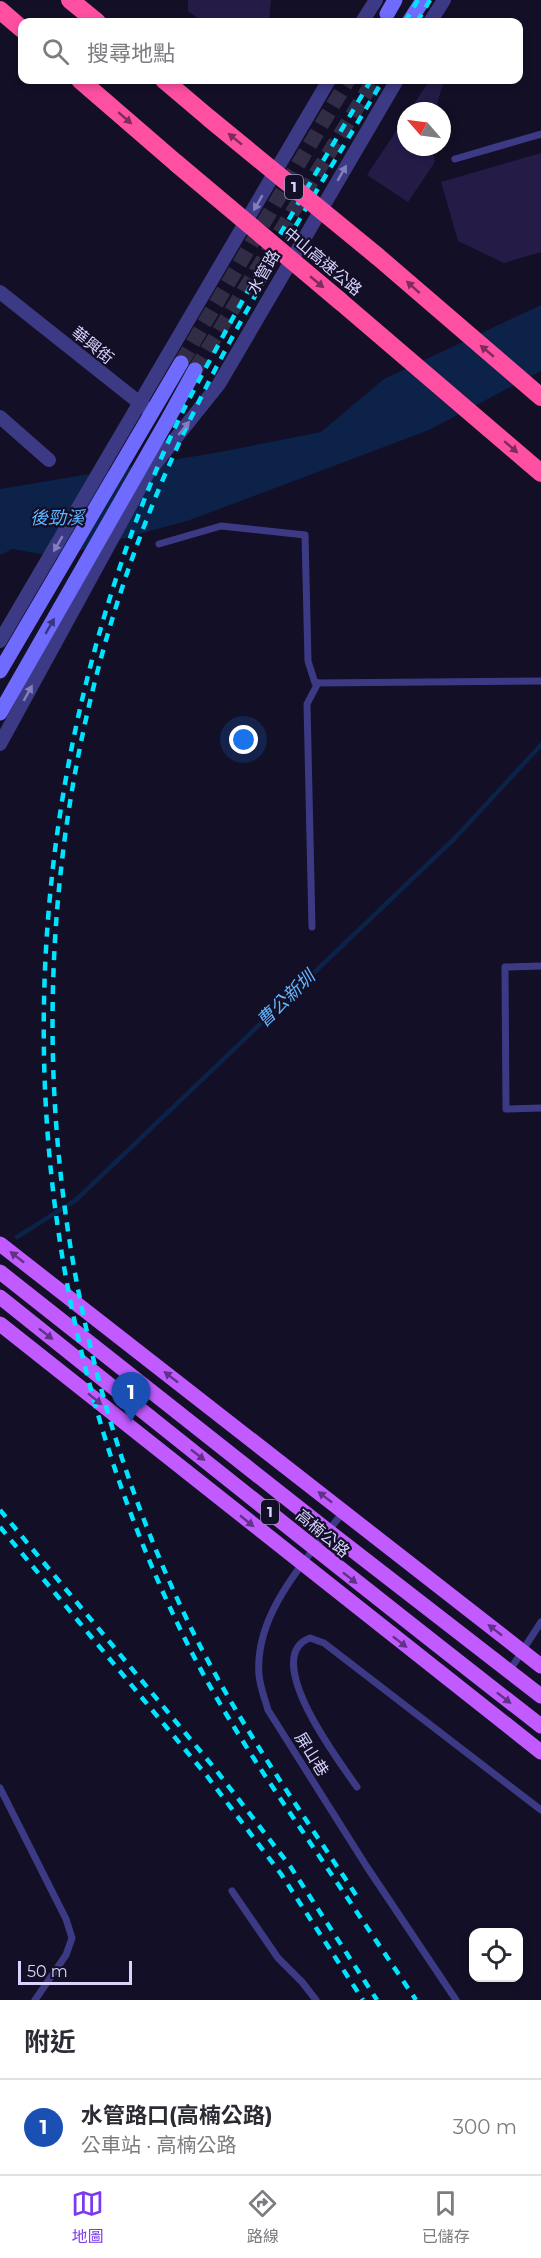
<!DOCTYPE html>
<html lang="zh-TW">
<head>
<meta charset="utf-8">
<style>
	:root { --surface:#fff; --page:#f7f7f7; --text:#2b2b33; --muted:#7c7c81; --line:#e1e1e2; --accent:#7c3aed }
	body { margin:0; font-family:Montserrat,"Noto Sans TC",sans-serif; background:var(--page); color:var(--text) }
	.controls { position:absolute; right:18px; bottom:18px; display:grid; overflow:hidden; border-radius:12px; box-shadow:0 3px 9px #0003 }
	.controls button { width:54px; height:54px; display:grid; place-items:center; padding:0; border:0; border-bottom:2px solid var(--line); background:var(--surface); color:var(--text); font:30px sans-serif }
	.compass { position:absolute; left:397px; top:102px; width:54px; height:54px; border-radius:50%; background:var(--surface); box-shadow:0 3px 9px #0003; rotate:298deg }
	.scale { position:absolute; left:18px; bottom:15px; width:114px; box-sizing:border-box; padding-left:6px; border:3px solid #d9d4ff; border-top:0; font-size:16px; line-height:21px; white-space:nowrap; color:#d9d4ff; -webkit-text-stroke:4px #130f26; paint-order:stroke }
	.you { position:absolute; left:244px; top:740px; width:21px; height:21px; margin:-15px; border:4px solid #fff; border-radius:50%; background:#1a73e8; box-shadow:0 0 0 9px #1a73e833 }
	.badge { display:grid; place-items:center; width:39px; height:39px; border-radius:50%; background:var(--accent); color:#fff; font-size:20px; font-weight:700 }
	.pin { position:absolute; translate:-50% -50px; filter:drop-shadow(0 2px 3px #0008) }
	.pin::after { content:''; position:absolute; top:32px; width:21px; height:18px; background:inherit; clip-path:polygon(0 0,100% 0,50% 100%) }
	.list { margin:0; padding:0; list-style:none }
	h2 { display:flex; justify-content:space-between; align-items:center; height:78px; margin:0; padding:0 24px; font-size:26px }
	h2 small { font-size:20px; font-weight:400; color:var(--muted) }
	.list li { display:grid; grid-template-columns:39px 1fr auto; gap:18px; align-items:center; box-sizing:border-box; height:96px; padding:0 24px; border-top:2px solid var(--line) }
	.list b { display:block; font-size:22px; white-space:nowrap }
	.list p { margin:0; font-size:20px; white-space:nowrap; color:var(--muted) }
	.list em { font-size:20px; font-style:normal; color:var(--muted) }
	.icon { flex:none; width:33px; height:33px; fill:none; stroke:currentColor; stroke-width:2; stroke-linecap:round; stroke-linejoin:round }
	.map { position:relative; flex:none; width:541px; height:2000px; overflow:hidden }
	.search { position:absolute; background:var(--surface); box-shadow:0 3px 9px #0003; left:18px; right:18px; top:18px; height:66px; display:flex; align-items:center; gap:15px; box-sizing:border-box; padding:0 21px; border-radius:12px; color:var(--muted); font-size:22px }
	.sheet { height:174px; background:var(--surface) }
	nav { display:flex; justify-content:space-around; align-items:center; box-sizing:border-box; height:84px; border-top:2px solid var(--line); background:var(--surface); font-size:16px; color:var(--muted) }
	nav a { display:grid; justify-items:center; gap:3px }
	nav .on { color:var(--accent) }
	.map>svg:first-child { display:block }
</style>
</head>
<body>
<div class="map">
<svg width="541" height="2000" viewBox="0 0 541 2000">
	<rect width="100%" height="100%" fill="#130f26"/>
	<path fill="#0c2248" d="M541 305V371L429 430 190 520 57 557 12 549 0 555V489L220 452 321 432 384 379Z"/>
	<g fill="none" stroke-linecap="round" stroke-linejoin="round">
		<path stroke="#0c2248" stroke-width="4.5" d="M17 1237 76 1200 455 838 541 745"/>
	</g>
	<g fill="#241b47">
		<path d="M188 0H271L269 22H203L188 11Z"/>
		<path d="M430 80H437L443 84 435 111H409Z"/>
		<path d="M406 116V147H432L435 162 408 202 367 175Z"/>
		<path d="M541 153V252L504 263 458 241 441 182Z"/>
	</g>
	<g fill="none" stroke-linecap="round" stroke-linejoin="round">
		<g stroke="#312d47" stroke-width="15" stroke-dasharray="15 8" stroke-linecap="butt">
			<path d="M181 363 348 80"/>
			<path d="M195 370 374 80"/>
		</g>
		<g stroke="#3d3a85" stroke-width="7">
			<path d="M455 159 541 134"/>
			<path d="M159 544 221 526 305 535 308 661 315 683 541 681"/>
			<path d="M312 927 307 704 318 683"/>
			<path d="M541 966 505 967 506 1109 541 1108"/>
			<path d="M344 1511C308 1558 254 1612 259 1675 260 1687 265 1699 268 1710L367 1867 456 2000"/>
			<path d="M510 1670 541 1622"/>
			<path d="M357 1787C341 1764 259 1657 310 1638L324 1643 541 1810"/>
			<path d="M0 1788 66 1919 72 1938 66 1955 35 2000"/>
			<path d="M232 1891 278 1958 302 1982 316 2000"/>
		</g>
		<g stroke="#3d3a85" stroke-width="14">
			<path d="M362 22 376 0"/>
			<path d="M430 22 444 0"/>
			<path d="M0 292 146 408"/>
			<path d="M0 417 49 460"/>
			<path d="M0 641 329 80"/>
			<path d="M0 744 148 473 219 384 397 80"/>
		</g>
		<g stroke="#6f6bff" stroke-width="15">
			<path d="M387 14 395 0"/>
			<path d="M409 22 423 0"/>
			<path d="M0 671 181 363"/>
			<path d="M0 713 167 421 195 370"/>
		</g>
		<g stroke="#c25bff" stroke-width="15">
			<path d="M0 1244 541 1666"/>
			<path d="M0 1272 328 1531 541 1696"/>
			<path d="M0 1297C180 1441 359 1585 541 1726"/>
			<path d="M0 1324 541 1752"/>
		</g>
		<g stroke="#ff4fa3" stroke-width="18">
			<path d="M70 0 97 22"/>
			<path d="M0 10 22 29"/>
			<path d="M80 80 176 163"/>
			<path d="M164 80 210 119"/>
			<path d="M377 256 541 397"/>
			<path d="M340 301 541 473"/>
		</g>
		<g stroke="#00e5ff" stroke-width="4.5" stroke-dasharray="9 8" stroke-linecap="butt">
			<path d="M405 22 418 0"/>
			<path d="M417 22 430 0"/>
			<path d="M371 80C318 170 264 259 215 351 196 385 178 419 163 454 0 834 1 1266 185 1639 219 1708 262 1772 305 1835 342 1890 379 1945 416 2000"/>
			<path d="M0 1510 216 1770 290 1866 377 2000"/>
			<path d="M0 1527 207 1776 281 1874 363 2000"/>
			<path d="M356 1895C300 1810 241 1727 195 1636 22 1288 6 873 150 511 210 359 300 220 383 80"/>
		</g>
		<g stroke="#ff4fa3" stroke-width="18">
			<path d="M210 119 377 256"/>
			<path d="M176 163 340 301"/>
		</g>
	</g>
	<defs><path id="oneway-solid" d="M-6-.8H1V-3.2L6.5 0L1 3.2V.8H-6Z" transform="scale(1.5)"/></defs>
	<g fill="#7d2c5e">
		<use href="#oneway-solid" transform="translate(125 118) rotate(41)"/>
		<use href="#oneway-solid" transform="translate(235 139) rotate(-141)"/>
		<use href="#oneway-solid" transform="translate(317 282) rotate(40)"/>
		<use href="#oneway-solid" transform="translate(413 287) rotate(-138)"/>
		<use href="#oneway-solid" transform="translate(487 351) rotate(-140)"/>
		<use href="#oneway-solid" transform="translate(511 447) rotate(41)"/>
	</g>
	<g fill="#837fbc">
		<use href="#oneway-solid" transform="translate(342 173) rotate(-60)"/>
		<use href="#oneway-solid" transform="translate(258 203) rotate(120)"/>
		<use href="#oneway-solid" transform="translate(184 428) rotate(-51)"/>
		<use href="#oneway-solid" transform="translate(58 544) rotate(120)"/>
		<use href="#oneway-solid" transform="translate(28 693) rotate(-61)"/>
	</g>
	<use fill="#38347d" href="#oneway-solid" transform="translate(50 626) rotate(-60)"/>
	<g fill="#623188">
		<use href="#oneway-solid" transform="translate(17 1257) rotate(-142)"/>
		<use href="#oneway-solid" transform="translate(46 1334) rotate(38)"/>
		<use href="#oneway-solid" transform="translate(171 1377) rotate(-142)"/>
		<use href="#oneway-solid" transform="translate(95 1399) rotate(39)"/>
		<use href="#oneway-solid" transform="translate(198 1455) rotate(38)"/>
		<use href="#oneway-solid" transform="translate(325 1497) rotate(-142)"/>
		<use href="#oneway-solid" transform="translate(247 1521) rotate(39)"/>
		<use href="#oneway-solid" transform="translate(350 1578) rotate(38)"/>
		<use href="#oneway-solid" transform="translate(495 1630) rotate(-142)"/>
		<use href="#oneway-solid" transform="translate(400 1642) rotate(38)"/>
		<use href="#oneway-solid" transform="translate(504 1698) rotate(38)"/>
	</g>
	<g text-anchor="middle" stroke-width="4.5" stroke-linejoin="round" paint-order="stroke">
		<g fill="#130f26" stroke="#9e99be" stroke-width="1.5">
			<rect x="285" y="175" width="18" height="24" rx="4.5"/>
			<rect x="261" y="1500" width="18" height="24" rx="4.5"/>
		</g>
		<g font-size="15" font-weight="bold" fill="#d9d4ff">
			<text x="294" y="192">1</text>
			<text x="270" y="1517">1</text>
		</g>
		<g font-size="16" fill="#d9d4ff" stroke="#130f26">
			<text transform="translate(323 261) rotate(40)" y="6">中山高速公路</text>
			<text transform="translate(263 272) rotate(-60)" y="6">水管路</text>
			<text transform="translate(93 345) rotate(39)" y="6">華興街</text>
			<text transform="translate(323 1533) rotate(40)" y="6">高楠公路</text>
			<text transform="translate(312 1754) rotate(58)" y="6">屏山巷</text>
		</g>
		<g font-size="18" font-style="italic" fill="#62b6ff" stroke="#130f26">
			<text x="57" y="524">後勁溪</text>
			<text transform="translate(286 999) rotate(-44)" y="6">曹公新圳</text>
		</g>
	</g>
</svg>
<div class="controls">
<button><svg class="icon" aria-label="locate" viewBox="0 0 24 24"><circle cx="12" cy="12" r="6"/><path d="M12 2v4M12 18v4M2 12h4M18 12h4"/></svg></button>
</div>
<svg class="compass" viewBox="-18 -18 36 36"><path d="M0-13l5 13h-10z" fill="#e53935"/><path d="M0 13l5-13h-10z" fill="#7c7c81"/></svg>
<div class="scale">50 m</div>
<div class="you"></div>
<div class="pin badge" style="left:131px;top:1422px;background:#1a4fb4">1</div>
<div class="search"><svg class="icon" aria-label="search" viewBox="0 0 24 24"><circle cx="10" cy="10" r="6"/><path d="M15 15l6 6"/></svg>搜尋地點</div>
</div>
<section class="sheet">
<h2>附近<small></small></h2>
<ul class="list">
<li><span class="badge" style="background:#1a4fb4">1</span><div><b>水管路口(高楠公路)</b><p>公車站 · 高楠公路</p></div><em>300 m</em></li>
</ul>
</section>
<nav>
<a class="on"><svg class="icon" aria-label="map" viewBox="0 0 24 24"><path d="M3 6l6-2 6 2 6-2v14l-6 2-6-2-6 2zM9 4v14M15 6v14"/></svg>地圖</a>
<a><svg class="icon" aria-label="directions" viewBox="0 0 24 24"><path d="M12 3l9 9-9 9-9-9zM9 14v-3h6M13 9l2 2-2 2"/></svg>路線</a>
<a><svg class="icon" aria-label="saved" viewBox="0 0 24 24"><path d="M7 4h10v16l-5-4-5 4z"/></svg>已儲存</a>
</nav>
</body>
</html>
